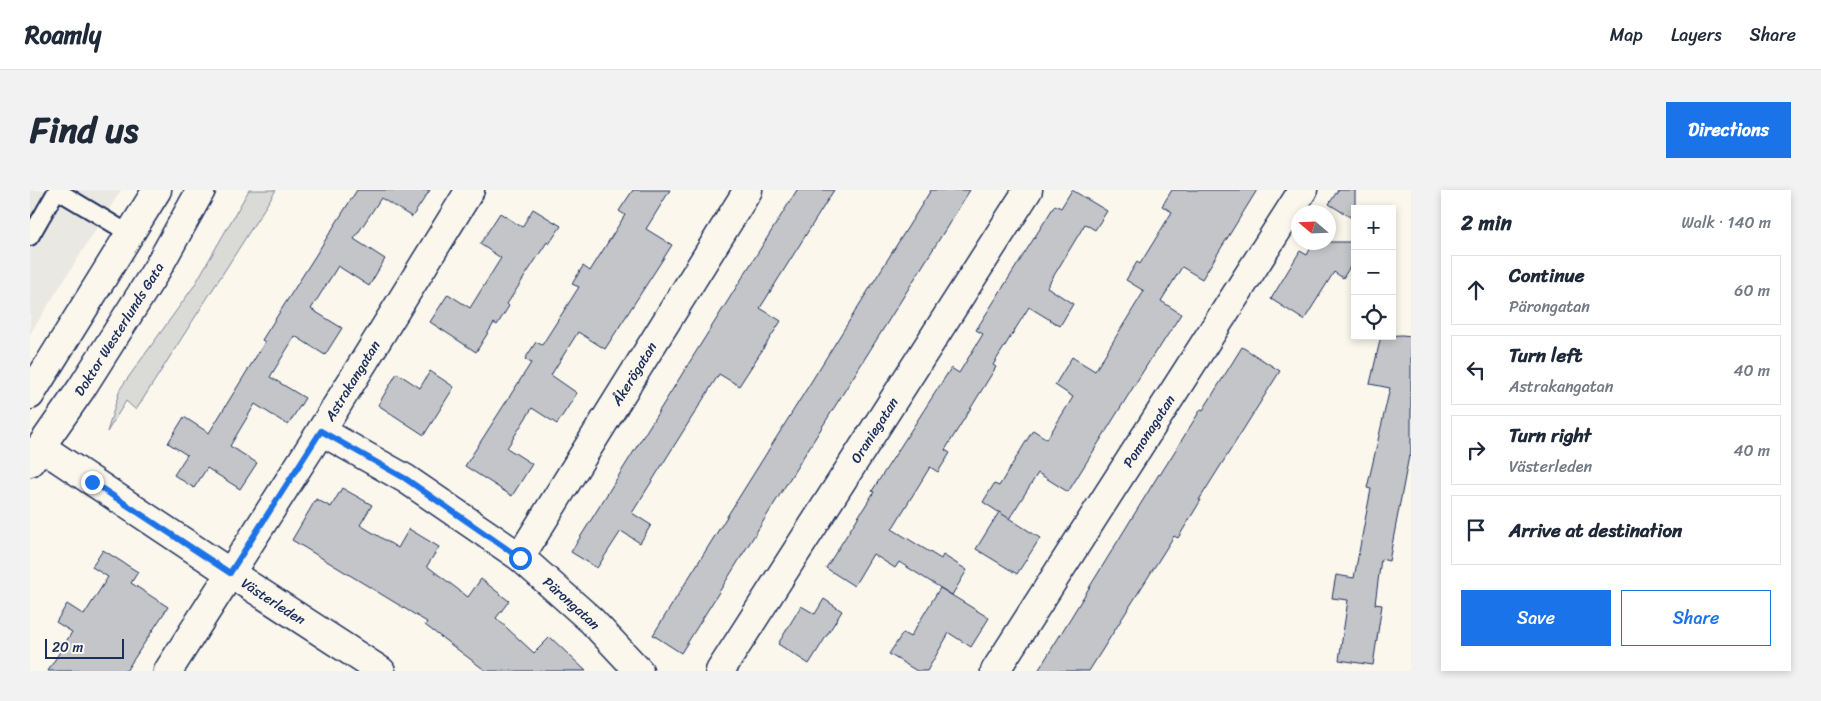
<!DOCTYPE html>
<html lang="en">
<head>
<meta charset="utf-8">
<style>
	:root { --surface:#fff; --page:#f2f2f3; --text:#1f2937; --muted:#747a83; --line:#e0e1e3; --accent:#1a73e8 }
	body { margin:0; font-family:Sriracha,sans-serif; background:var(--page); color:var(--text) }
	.controls { position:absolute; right:15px; top:15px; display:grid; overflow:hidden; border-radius:0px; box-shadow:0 2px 8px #0003 }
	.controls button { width:45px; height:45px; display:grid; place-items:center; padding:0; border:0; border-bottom:1px solid var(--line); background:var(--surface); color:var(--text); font:25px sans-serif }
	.compass { position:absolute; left:1261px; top:15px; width:45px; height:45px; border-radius:50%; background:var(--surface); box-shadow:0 2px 8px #0003; rotate:289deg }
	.scale { position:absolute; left:15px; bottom:12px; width:79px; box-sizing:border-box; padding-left:5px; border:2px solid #1b2f5e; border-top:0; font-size:14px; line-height:18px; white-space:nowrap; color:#1b2f5e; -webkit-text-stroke:4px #fbf7ec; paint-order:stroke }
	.stop { position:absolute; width:15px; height:15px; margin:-11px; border:4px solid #1a73e8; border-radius:50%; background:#fff }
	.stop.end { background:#1a73e8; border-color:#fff; box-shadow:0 1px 5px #0008 }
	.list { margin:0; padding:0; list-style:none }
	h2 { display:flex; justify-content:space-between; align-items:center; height:65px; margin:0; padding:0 20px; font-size:21px }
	h2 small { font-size:16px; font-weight:400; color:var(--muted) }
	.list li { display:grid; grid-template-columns:32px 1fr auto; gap:15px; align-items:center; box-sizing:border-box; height:70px; margin:0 10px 10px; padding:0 10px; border:1px solid var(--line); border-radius:0px }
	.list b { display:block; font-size:19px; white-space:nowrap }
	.list p { margin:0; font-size:16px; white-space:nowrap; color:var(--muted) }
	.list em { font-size:16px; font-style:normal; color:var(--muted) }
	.actions { display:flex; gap:10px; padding:15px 20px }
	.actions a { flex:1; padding:11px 0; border:1px solid var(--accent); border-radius:0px; text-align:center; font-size:18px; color:var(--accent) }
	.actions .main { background:var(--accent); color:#fff }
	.icon { flex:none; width:28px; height:28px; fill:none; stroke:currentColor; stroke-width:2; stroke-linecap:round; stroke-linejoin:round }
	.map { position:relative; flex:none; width:1381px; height:481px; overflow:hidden; border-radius:0px }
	header { display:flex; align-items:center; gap:30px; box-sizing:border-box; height:70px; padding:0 25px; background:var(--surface); border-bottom:1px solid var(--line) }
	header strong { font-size:24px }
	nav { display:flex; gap:28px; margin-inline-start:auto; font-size:18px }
	.intro { display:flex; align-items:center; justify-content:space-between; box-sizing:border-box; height:120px; padding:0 30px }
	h1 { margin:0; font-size:35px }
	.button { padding:12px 22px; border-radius:0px; background:var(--accent); color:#fff; font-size:18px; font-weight:700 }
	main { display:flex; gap:30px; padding:0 30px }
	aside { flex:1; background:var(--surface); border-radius:0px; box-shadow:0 2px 8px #0003 }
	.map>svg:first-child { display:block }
</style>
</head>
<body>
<header>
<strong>Roamly</strong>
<nav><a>Map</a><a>Layers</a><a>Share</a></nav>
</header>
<div class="intro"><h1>Find us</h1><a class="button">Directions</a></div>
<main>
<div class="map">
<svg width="1381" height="481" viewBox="0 0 1381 481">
	<rect width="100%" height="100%" fill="#fbf7ec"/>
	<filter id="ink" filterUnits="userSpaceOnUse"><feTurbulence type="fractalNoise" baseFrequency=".02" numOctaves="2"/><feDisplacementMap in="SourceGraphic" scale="10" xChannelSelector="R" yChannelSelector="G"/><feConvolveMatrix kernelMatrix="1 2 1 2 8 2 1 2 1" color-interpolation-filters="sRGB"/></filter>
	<g filter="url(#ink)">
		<path fill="#eae8e2" d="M0 0H91L0 144Z"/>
		<path fill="#dadad7" stroke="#7a849a" d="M219 0H246L106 220 96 211 77 242 90 199 164 96Z"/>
		<g fill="#c3c5c9" stroke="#1b2f5e">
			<path d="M327 0H400L382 27 351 8 324 49 355 69 339 96 308 76 281 119 312 138 295 165 265 146 240 187 275 208 258 235 225 214 200 256 227 273 210 299 177 278 164 298 144 285 157 265 138 253 154 227 179 243 235 152 232 150Z"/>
			<path d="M603 0H640L616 39 642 55 575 159 548 142 521 185 547 203 527 234 502 218 477 258 502 274 482 306 435 276 501 173 495 169 506 152 512 155 549 97 542 94 553 76 560 81 595 25 589 21Z"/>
			<path d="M767 0H804L730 118 751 131 709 196 689 184 602 323 621 335 610 353 591 341 567 378 541 362Z"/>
			<path d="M901 0H940L651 463 623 445Z"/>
			<path d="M1042 0 1077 21 1065 40 1055 34 1017 97 1043 114 1030 136 999 117 963 175 966 177 915 260 920 263 908 282 900 277 862 339 911 369 913 365 937 380 922 405 869 372 865 378 843 364 824 396 796 378 844 302 842 301 921 178 929 183 953 144 946 140 1025 15 1031 18Z"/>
			<path d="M1142 0H1227L1172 89 1152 77 1131 111 1151 124 1128 160 1127 159 1038 302 1008 283 979 329 953 312 964 294 969 296 1003 240 1017 249 1043 207 1025 195 1042 167 1065 181 1114 101 1096 90 1107 72 1110 74 1142 22 1132 16Z"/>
			<path d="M1308 0H1325V30L1299 14Z"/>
			<path d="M503 19 531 36 519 54 517 52 477 114 479 116 467 135 464 133 446 162 400 132 418 104 440 118 471 68 450 54 470 23 492 37Z"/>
			<path d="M1284 52H1325V69L1313 88 1304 82 1274 130 1241 109 1270 61 1277 65Z"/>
			<path d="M1372 145 1381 146V267L1379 266 1359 371 1351 369 1345 414 1352 415 1343 475 1309 470 1318 410 1302 408 1306 385 1324 388 1341 299 1337 298 1360 198 1340 194 1351 146Z"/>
			<path d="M1212 157 1250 181 1169 310H1171L1148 348 1144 346 1059 481H1008L1129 284 1130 285 1171 219 1173 220Z"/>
			<path d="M400 181 424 197 394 245 348 215 367 183 390 198Z"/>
			<path d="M312 298 342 315 330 335 368 358 379 339 409 357 397 376 438 407 451 389 479 411 466 428 504 463 520 447 556 481H456L395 435 397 432 262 350 286 309 301 317Z"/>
			<path d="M969 322 1010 348 987 384 946 359Z"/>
			<path d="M73 360 108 382 101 393 138 417 96 481H18L42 442 26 432 37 414 54 425 78 387 62 377Z"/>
			<path d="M910 398 959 428 941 457 919 443 897 481H887L859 464 873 443 880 447Z"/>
			<path d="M794 409 812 421 779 474 748 454 771 416 785 424Z"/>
		</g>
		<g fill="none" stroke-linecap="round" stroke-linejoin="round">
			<defs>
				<g id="service">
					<path d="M28 1 100 44"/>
					<path d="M0 47 27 0"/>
				</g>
				<g id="minor">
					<path id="s1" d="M291 241 376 289 490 367 562 431 609 481"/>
					<path id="s2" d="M11 257 200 383 351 481"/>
					<path id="s3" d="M490 367 718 0"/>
					<path id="s4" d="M138 481 291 241 440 0"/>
					<path id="s5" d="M690 481 998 0"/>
					<path id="s6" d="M965 481 1273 0"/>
				</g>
				<g id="secondary">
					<path d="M0 205 127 0"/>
					<path id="s7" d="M0 272 51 199 127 79 171 0"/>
				</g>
			</defs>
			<use href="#service" stroke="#1b2f5e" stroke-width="20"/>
			<use href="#minor" stroke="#1b2f5e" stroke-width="31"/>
			<use href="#secondary" stroke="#1b2f5e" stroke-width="31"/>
			<use href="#service" stroke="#fbf7ec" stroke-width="16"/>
			<use href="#minor" stroke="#fbf7ec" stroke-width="28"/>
			<use href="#secondary" stroke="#fbf7ec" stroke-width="28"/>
		</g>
	</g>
	<g fill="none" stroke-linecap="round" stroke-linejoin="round" filter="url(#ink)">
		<path stroke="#1a73e8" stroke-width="6" d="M62 292 200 383 291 241 376 289 490 368"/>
	</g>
	<g text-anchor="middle" stroke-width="4.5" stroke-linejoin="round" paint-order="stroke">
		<g font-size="14" fill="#1b2f5e" stroke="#fbf7ec">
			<text dy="5" stroke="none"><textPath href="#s7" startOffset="160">Doktor Westerlunds Gata</textPath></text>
			<text dy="5" stroke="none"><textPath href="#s3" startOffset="216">Åkerögatan</textPath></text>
			<text dy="5" stroke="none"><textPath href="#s4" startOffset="344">Astrakangatan</textPath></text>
			<text dy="5" stroke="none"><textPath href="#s5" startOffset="286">Oraniegatan</textPath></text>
			<text dy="5" stroke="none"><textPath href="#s6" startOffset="285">Pomonagatan</textPath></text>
			<text dy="5" stroke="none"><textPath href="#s2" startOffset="279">Västerleden</textPath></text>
			<text dy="5" stroke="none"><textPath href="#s1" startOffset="305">Pärongatan</textPath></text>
		</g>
	</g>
</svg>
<div class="controls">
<button>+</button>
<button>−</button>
<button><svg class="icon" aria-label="locate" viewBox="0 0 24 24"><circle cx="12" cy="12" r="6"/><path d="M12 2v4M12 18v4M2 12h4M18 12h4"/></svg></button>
</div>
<svg class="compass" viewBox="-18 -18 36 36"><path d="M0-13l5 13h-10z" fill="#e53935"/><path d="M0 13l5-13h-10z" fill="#747a83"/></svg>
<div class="scale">20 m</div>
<div class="stop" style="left:490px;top:368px"></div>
<div class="stop end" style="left:62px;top:292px"></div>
</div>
<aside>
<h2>2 min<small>Walk · 140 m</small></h2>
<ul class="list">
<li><svg class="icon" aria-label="ahead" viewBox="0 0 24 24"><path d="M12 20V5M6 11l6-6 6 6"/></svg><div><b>Continue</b><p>Pärongatan</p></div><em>60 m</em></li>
<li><svg class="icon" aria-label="left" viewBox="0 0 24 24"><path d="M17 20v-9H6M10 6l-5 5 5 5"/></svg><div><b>Turn left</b><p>Astrakangatan</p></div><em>40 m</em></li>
<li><svg class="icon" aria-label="right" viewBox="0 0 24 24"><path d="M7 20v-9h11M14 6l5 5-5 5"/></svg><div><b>Turn right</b><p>Västerleden</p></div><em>40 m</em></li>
<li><svg class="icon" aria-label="arrive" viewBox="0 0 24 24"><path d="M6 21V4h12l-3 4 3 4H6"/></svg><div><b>Arrive at destination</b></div></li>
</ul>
<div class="actions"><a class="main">Save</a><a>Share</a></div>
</aside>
</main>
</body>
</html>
